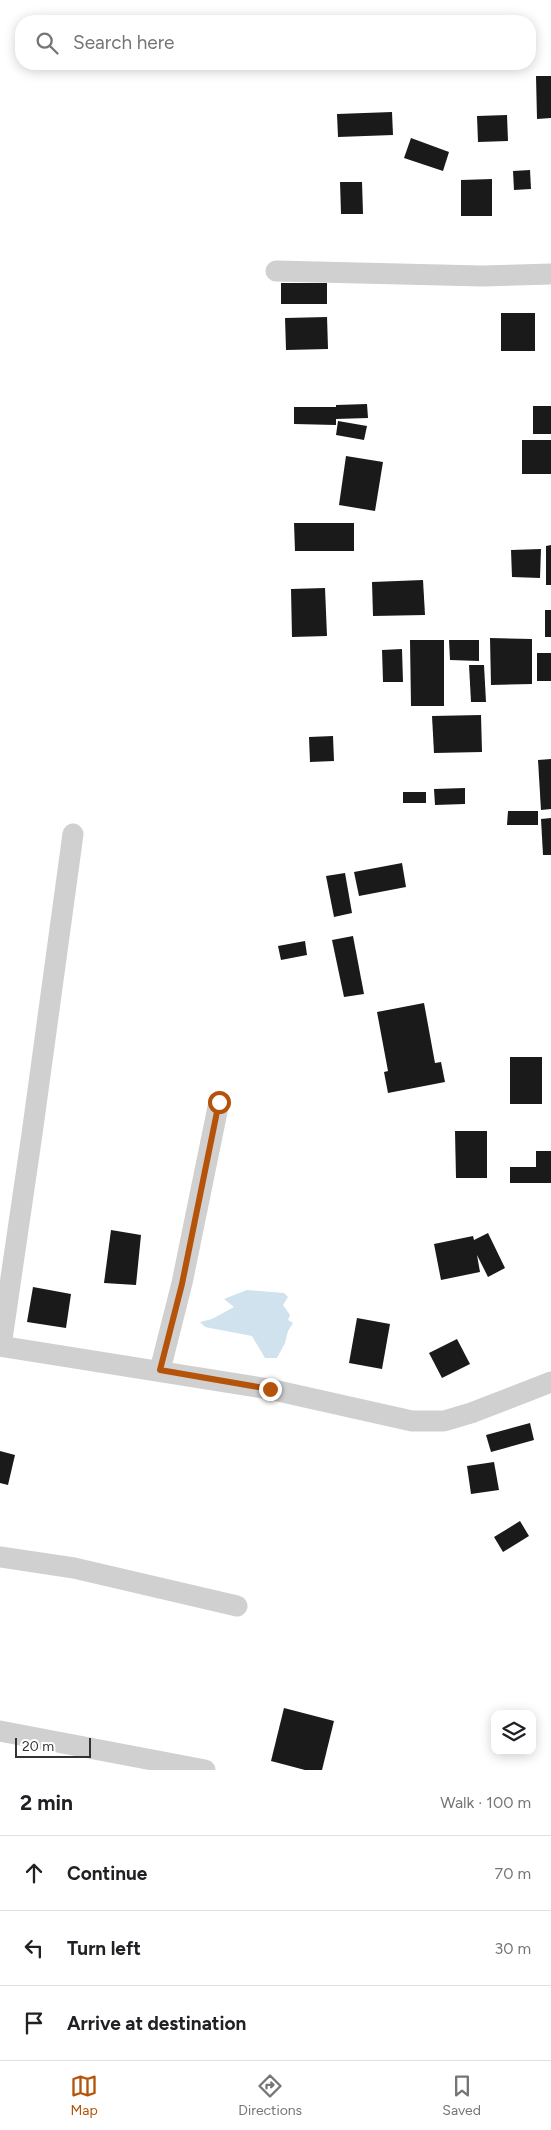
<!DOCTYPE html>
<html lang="en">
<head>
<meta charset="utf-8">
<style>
	:root { --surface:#fff; --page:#f2f2f2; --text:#202124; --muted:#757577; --line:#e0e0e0; --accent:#b45309 }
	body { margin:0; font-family:Figtree,sans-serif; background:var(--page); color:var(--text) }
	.controls { position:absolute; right:15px; bottom:15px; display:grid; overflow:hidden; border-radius:10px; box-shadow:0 2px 12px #0003 }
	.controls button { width:45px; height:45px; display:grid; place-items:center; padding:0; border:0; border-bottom:1px solid var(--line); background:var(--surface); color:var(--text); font:25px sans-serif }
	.scale { position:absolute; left:15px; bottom:12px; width:76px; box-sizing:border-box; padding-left:5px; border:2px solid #333; border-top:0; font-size:14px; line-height:18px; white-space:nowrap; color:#333; -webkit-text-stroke:4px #fff; paint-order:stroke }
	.stop { position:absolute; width:15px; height:15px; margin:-11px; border:4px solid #b45309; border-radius:50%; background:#fff }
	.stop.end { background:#b45309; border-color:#fff; box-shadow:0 1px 5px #0008 }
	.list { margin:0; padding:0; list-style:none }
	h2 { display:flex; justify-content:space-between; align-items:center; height:65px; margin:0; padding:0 20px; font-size:21px }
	h2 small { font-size:16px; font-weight:400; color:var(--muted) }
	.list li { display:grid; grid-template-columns:32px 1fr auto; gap:15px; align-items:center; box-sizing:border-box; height:75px; padding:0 20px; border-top:1px solid var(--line) }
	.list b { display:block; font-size:19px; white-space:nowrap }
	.list em { font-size:16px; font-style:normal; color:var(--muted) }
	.icon { flex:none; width:28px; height:28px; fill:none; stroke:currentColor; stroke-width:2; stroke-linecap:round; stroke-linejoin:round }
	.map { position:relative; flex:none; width:551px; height:1770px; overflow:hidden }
	.search { position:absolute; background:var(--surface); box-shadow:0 2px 12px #0003; left:15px; right:15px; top:15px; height:55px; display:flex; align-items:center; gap:12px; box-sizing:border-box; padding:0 18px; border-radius:20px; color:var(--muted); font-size:19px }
	.sheet { height:290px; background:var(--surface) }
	nav { display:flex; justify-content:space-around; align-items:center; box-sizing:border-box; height:70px; border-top:1px solid var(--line); background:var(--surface); font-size:14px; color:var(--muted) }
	nav a { display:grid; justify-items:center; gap:2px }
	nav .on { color:var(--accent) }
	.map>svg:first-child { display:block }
</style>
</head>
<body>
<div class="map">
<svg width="551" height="1770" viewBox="0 0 551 1770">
	<rect width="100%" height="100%" fill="#fff"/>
	<path fill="#cfe2ee" d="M247 1290 284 1293 288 1297 283 1305 290 1315 288 1320 293 1323 288 1331 285 1343 277 1358H265L252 1336 205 1327 200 1322 212 1319 234 1307 224 1299Z"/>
	<g fill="#1a1a1a">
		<path d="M463 15 464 21H440V16Z"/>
		<path d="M404 64H438V68L404 69Z"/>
		<path d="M536 76H551V118L537 119Z"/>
		<path d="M392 112 393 135 338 137 337 114Z"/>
		<path d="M507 115 508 141 478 142 477 116Z"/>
		<path d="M411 138 449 152 443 171 404 158Z"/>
		<path d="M530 170 531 189 514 190 513 171Z"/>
		<path d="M492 179V216H461V180Z"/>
		<path d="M340 182H362L363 214H341Z"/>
		<rect x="281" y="283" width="46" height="21"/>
		<rect x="501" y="313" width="34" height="38"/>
		<path d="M327 317 328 349 286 350 285 318Z"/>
		<path d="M367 404 368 418 336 419V425L294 424V407H336V405Z"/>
		<rect x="533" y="406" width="18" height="28"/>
		<path d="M338 421 367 426 364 440 336 435Z"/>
		<rect x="522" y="440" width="29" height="34"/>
		<path d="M346 456 383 462 375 511 339 505Z"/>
		<path d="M294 523H354V551H295Z"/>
		<path d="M551 545V585H546V546Z"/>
		<path d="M541 549 540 578 512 577 511 550Z"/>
		<path d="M423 580 425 615 373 616 372 582Z"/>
		<path d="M325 588 327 636 292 637 291 589Z"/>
		<rect x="545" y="610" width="6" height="27"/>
		<path d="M490 638 532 639V684L491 685Z"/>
		<path d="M410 640H444V706H411Z"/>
		<path d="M449 640H479V661L450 660Z"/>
		<path d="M402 649 403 682H383L382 650Z"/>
		<rect x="537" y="653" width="14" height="28"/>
		<path d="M469 665H484L486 702H471Z"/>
		<path d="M481 715 482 752 434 753 432 716Z"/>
		<path d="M333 736 334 761 310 762 309 737Z"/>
		<path d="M551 759V809L541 810 538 760Z"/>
		<path d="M465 788V804L435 805 434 789Z"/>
		<rect x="403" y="792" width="23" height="11"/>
		<path d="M508 811H538V825H507Z"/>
		<path d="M551 818V855H543L541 819Z"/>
		<path d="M402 863 406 887 359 896 354 872Z"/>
		<path d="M345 873 352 913 334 917 326 876Z"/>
		<path d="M353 936 364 994 344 997 332 940Z"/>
		<path d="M305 941 307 955 281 960 278 946Z"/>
		<path d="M424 1003 435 1063 441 1062 445 1082 388 1093 384 1072 388 1071 377 1012Z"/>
		<rect x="510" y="1057" width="32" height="47"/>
		<path d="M455 1131H487V1178H456Z"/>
		<path d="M536 1151H551V1183H510V1167H536Z"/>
		<path d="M111 1230 141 1235 136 1285 104 1283Z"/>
		<path d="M488 1233 505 1268 488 1277 477 1255 480 1272 441 1280 434 1244 473 1236 474 1240Z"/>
		<path d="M33 1287 71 1294 66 1328 27 1322Z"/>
		<path d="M357 1318 390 1324 382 1369 349 1363Z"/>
		<path d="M457 1339 470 1364 442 1378 429 1353Z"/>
		<path d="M530 1423 534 1440 491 1452 486 1435Z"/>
		<path d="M0 1451 15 1455 8 1485 0 1483Z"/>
		<path d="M494 1462 499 1490 471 1494 467 1466Z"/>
		<path d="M520 1521 529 1536 503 1552 494 1537Z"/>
		<path d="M284 1708 334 1721 322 1770H305L271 1761Z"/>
	</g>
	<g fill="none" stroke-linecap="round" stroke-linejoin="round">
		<g stroke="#d0d0d0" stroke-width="21">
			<path d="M276 271 482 276 551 274"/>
			<path d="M0 1346 269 1389 412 1421H444L471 1413 551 1382"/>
			<path d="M1 1346 32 1134 73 834"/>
			<path d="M160 1370 182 1283 219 1102"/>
			<path d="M0 1557 74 1568 237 1606"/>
			<path d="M0 1731 205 1770"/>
		</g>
	</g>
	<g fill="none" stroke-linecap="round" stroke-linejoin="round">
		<path stroke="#b45309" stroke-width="6" d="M219 1102 182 1284 160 1370 270 1389"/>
	</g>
</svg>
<div class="controls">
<button><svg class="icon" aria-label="layers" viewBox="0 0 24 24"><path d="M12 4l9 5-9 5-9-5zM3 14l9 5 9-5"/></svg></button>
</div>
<div class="scale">20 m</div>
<div class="stop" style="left:219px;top:1102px"></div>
<div class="stop end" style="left:270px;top:1389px"></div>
<div class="search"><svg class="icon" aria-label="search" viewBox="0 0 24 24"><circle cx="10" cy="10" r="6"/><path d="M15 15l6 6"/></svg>Search here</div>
</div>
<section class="sheet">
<h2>2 min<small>Walk · 100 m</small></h2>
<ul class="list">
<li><svg class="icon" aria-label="ahead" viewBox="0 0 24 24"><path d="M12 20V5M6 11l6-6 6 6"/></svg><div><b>Continue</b></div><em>70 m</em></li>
<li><svg class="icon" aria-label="left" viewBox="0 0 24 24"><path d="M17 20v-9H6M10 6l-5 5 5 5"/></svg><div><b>Turn left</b></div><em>30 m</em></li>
<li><svg class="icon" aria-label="arrive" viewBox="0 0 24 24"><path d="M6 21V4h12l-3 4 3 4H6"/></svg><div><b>Arrive at destination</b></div></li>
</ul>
</section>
<nav>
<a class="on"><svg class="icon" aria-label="map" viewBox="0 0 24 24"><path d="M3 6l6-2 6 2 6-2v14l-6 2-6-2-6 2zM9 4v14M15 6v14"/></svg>Map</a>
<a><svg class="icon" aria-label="directions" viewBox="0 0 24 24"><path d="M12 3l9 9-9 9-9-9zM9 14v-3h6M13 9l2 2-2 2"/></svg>Directions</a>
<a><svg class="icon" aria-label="saved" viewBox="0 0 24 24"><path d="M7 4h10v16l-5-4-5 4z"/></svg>Saved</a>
</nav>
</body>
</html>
